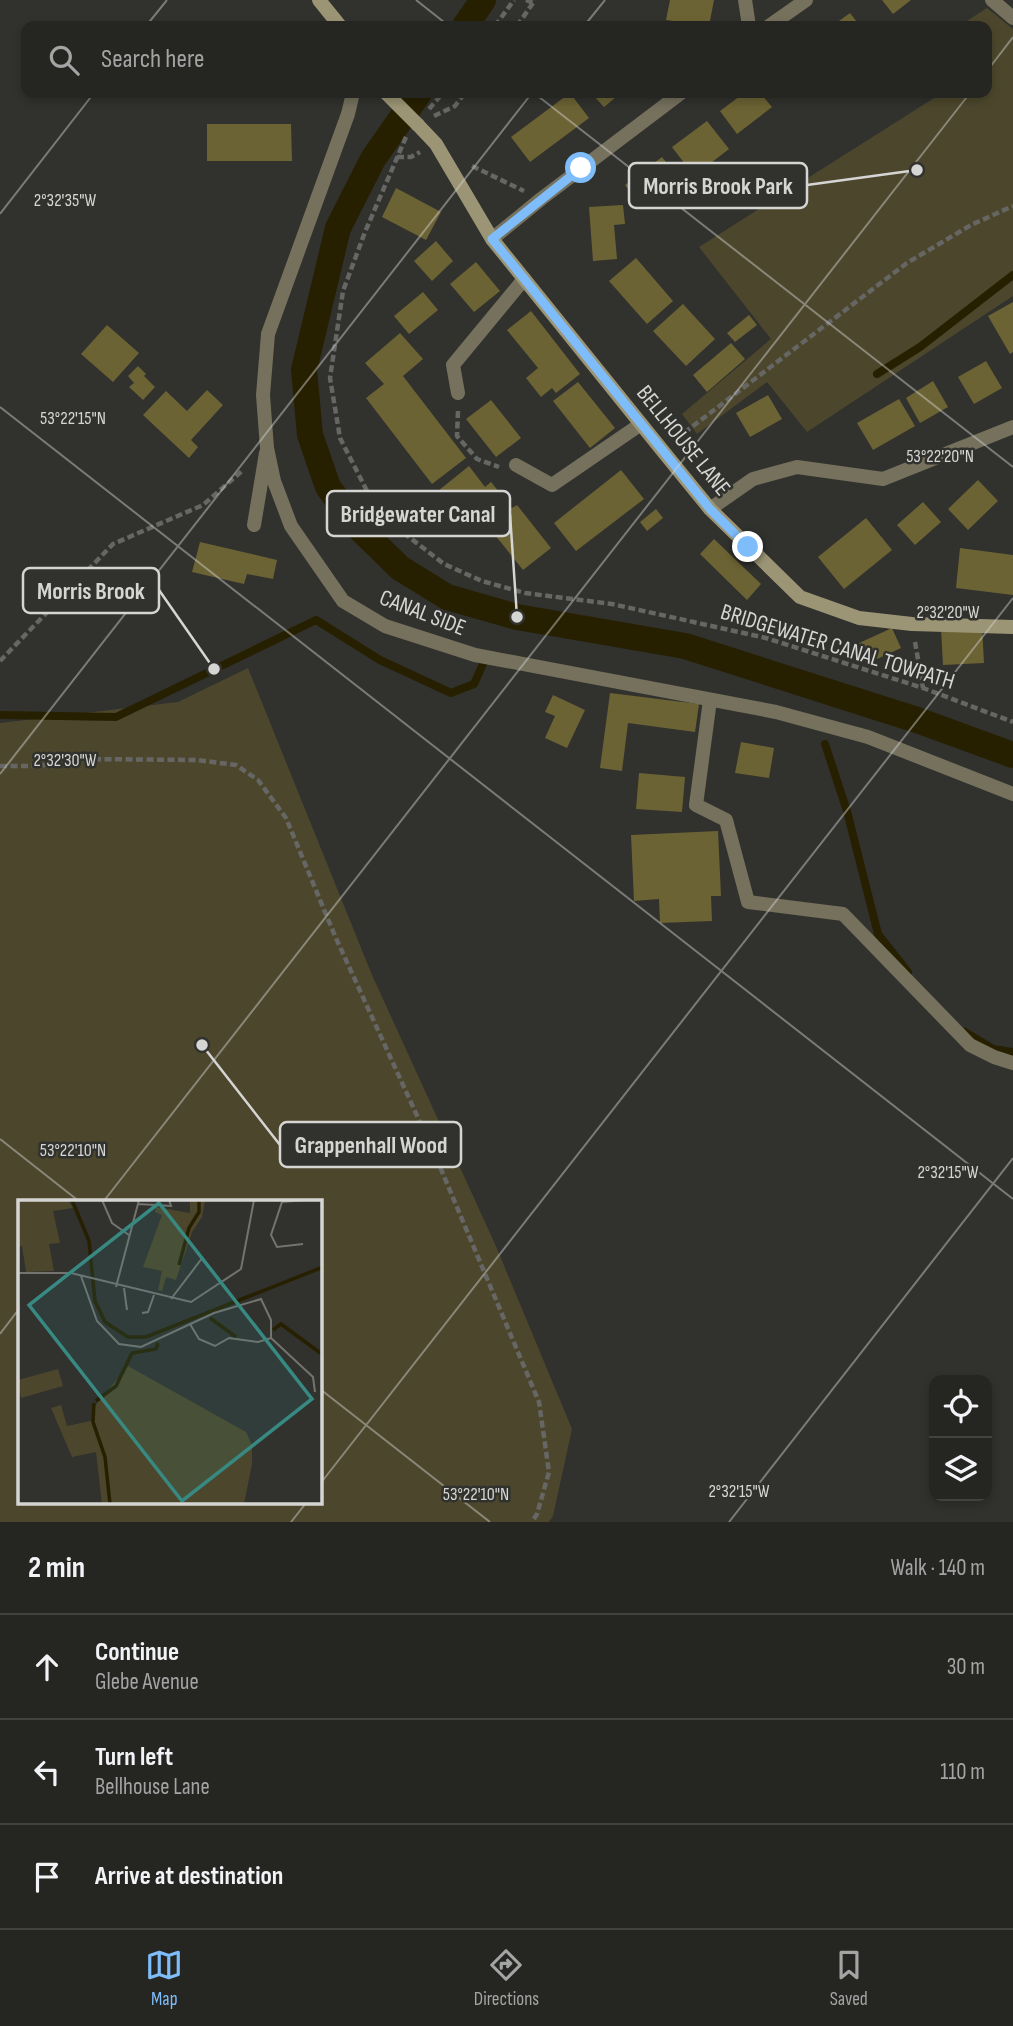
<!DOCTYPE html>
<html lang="en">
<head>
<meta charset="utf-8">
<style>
	:root { --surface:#252522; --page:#31312f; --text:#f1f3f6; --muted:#a3a5a5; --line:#424240; --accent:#7fbdfa }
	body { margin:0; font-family:"Sofia Sans Condensed",sans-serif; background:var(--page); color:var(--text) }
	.controls { position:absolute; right:21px; bottom:21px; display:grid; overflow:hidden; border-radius:14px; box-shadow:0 4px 10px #0003 }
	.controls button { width:63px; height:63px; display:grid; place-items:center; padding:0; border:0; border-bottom:2px solid var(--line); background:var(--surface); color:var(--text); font:35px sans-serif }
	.stop { position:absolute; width:21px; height:21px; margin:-16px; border:5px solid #7fbdfa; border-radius:50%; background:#fff }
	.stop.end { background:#7fbdfa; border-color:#fff; box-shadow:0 2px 7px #0008 }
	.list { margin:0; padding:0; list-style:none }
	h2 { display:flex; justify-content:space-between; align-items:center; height:91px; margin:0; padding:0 28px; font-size:30px }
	h2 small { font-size:23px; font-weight:400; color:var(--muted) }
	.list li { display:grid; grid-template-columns:46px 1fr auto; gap:21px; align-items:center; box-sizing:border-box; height:105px; padding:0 28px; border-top:2px solid var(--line) }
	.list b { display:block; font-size:26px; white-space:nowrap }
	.list p { margin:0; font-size:23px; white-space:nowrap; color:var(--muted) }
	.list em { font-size:23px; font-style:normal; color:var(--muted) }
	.icon { flex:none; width:38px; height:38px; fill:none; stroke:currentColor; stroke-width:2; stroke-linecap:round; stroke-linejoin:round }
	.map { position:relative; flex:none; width:1013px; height:1522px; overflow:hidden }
	.search { position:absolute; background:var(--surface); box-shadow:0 4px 10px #0003; left:21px; right:21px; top:21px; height:77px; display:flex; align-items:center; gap:18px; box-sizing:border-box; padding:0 24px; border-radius:14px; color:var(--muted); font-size:26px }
	.sheet { height:406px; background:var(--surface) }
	nav { display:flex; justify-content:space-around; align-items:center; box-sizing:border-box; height:98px; border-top:2px solid var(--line); background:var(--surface); font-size:19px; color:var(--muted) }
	nav a { display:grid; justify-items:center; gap:4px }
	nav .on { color:var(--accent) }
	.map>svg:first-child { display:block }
</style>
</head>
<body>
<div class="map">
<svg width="1013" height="1522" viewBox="0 0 1013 1522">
	<rect width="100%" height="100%" fill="#31312e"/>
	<g fill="#4c472c" fill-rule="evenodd">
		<path d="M987 8 1013 29V296L807 432 767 382 697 434 682 414 771 339 699 247 942 93H987V26H959Z"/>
		<path d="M248 668 372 975 495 1244 572 1429 553 1516 549 1522H0V723L178 702ZM19 1202H320V1503H19Z"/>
	</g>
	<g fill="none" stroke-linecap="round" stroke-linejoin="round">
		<g stroke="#272000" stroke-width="8">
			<path d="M877 374 920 347 1013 275"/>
			<path d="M0 715 116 717 316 620 380 660 451 693 474 684 483 664"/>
			<path d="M825 744 847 811 878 934 908 972"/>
			<path d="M965 1032 993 1049 1013 1052"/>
		</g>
		<g stroke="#272000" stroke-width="26">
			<path d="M465 26 483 0"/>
			<path d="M419 93 373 159 338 228 304 370 310 435 328 487 358 527 400 568 447 597 517 617 685 646 917 720 1013 755"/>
		</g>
	</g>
	<g fill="#6c6334">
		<path d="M670 0H714L709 26 666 20Z"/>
		<path d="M882 0H911L893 14Z"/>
		<path d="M850 13 860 26H832Z"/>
		<path d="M570 93 589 118 530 162 511 137Z"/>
		<path d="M591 93H621L604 107Z"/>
		<path d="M744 93H760L772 107 737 134 720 111Z"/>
		<path d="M707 121 729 149 694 176 672 147Z"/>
		<path d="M207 124H291L292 161H207Z"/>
		<path d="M662 157 678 178 641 207 625 185Z"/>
		<path d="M396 188 441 212 426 240 382 217Z"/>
		<path d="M623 205 625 224 614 225 617 259 593 261 589 207Z"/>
		<path d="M436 241 453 261 432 281 414 261Z"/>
		<path d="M636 258 673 301 647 324 609 281Z"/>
		<path d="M476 262 500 291 474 312 450 284Z"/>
		<path d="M423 292 438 310 409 334 394 316Z"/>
		<path d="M1013 302V352L1010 354 988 316Z"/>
		<path d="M683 304 715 339 686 366 653 331Z"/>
		<path d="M531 311 580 374 556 393 552 388 541 397 526 378 538 368 507 330Z"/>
		<path d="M749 315 757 325 735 342 727 333Z"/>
		<path d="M107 325 139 353 113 382 81 354Z"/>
		<path d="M400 333 423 359 403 376 466 458 432 484 366 398 384 384 365 363Z"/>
		<path d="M731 343 745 359 707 392 693 375Z"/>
		<path d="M986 361 1002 388 974 404 958 377Z"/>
		<path d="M138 366 146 374 144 376 155 387 143 400 129 387 134 383 128 376Z"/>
		<path d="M933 381 948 407 920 423 906 398Z"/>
		<path d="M578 382 615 428 590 448 553 401Z"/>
		<path d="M207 390 223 405 191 440 198 447 189 458 143 415 166 391 187 411Z"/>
		<path d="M768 395 782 419 750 437 736 413Z"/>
		<path d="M899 399 915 426 873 450 857 423Z"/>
		<path d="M491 400 521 438 496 457 466 419Z"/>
		<path d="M469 466 485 487 491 482 512 508 517 505 551 548 523 570 491 530 485 534 471 516 463 523 438 491Z"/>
		<path d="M621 470 644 499 576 551 554 523Z"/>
		<path d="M978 480 998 501 968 530 948 509Z"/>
		<path d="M923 502 941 522 915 545 897 525Z"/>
		<path d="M656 509 663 518 647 531 640 522Z"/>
		<path d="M866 518 892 550 844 589 818 557Z"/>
		<path d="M714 539 761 584 747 600 700 554Z"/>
		<path d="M200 542 277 560 273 579 247 574 244 584 192 572Z"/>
		<path d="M960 548 1013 555V595L956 588Z"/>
		<path d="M982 626 984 663 943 665 941 628Z"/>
		<path d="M892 628 901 648 866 664 857 644Z"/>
		<path d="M610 693 699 704 695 732 628 723 622 771 600 768Z"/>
		<path d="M553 695 585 710 567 748 545 738 555 716 545 712Z"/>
		<path d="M741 742 774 748 769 778 735 773Z"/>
		<path d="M639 773 685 777 682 812 636 809Z"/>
		<path d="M718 831 721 896H711L712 921 660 923 659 899 634 901 631 835Z"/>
	</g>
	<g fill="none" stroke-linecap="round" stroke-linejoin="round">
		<g stroke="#666664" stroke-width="4.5" stroke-dasharray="7 3.5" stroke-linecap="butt">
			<path d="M526 0 533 3"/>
			<path d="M495 26 514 0"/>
			<path d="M517 26 535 0"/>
			<path d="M429 109 443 93"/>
			<path d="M434 116 455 106 465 93"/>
			<path d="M406 137 365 232 343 291 330 378 340 438 368 493 405 534 444 564 482 581 525 593 612 604 766 638 923 688 1013 722"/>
			<path d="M397 157H411L420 152"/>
			<path d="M472 166 524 191"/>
			<path d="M458 411 457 436 477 459 499 467"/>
			<path d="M676 439 907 263 971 225 1013 206"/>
			<path d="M915 642 923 688"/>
			<path d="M0 661 113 544 203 505 243 470"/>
			<path d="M0 766H37L86 759 197 760 236 765 258 780 286 818 335 936 435 1155 539 1402 549 1472 537 1514 532 1522"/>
		</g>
		<g stroke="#75715d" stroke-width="14">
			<path d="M353 93 348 114 268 334 263 395 267 448 274 481 291 526 343 601 385 626 475 655 776 712 868 737 1013 794"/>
			<path d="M254 525 266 453"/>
			<path d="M710 700 696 805 726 820 748 902 843 914 970 1045 994 1057 1013 1063"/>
		</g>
		<g stroke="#75715d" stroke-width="14">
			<path d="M745 0 749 26"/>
			<path d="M992 0 1013 18"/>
			<path d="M769 26 806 0"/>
			<path d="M492 239 541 199 681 93"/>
			<path d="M458 393 453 365 524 279"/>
			<path d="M516 465 552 485 641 424"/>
			<path d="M710 509 753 479 797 467 883 479 1013 427"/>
		</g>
		<g stroke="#9c9575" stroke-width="14">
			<path d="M319 0 340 26"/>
			<path d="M418 125 436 144 492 239 662 450 710 509 800 597 859 618 912 624 1013 627"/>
		</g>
		<path stroke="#9c9575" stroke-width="14" d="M386 93 418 125"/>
	</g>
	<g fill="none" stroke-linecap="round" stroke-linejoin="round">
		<path stroke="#7fbdfa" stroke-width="9" d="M581 168 492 239 710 509 748 547"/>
	</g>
	<path fill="none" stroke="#d5d5d4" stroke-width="2" stroke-opacity="0.45" d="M416 0 449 26M146 26 167 0M584 26 605 0M987 71 1013 37M534 93 1013 467M0 214 94 93M0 407 1013 1199M0 774 532 93M0 1139 80 1202M103 1202 970 93M0 1334 19 1309M320 1389 490 1522M320 1484 1013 598M291 1522 306 1503M729 1522 1013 1158"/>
	<g text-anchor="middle" stroke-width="5" stroke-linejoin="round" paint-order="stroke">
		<g font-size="23" fill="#d5d5d4" stroke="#31312e">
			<text transform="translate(684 440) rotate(51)" y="8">BELLHOUSE LANE</text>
			<text transform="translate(423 612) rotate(21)" y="8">CANAL SIDE</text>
			<text transform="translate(838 646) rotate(17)" y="8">BRIDGEWATER CANAL TOWPATH</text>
		</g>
	</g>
	<g transform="translate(18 1200)">
		<rect width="304" height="304" fill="#31312e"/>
		<path d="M0 0H50L55 8 35 11 42 43 31 44 36 71 8 72 4 46 0 47ZM172 0H187L184 17 174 32 158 80 148 77 144 91 140 90 144 71 125 67 144 15 137 12 138 7 172 13ZM110 166 228 232 234 245V264L226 304H84L78 252 54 257 33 208 43 205 49 226 77 220 76 207ZM40 169 45 186 3 198 0 180Z" fill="#4c472c"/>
		<path fill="none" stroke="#272000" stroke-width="3.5" d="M54 0 71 41 77 101 87 122 110 137H128L305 67M161 65 171 28 181 12V0M192 118 218 137M255 130 263 124 305 155M78 201 98 186 114 153 138 149 140 143M76 203 75 222 87 257 92 304"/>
		<path fill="none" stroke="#737370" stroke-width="2" d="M84 0 94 23 111 35M120 4 153 6 151 0M285 44 259 47 253 35 264 2 287 0M0 73H53L173 102 223 69 236 0M63 76 79 121 101 144 123 147 196 113 243 99 253 120V138M98 87 121 0M106 88 109 110M153 99 185 57M124 113 130 112 136 95M172 124 181 139 197 146 211 138 240 142 253 138M253 138 295 177 297 192"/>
		<path fill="#378982" fill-opacity="0.15" stroke="#378982" stroke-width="3.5" d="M141 3 294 199 164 301 11 105Z"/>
		<rect width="304" height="304" fill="none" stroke="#d5d5d4" stroke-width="3.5"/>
	</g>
	<g font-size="18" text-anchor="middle" fill="#d5d5d4" stroke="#31312e" stroke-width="5" stroke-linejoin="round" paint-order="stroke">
		<text x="65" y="206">2°32'35"W</text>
		<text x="73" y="424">53°22'15"N</text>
		<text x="940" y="462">53°22'20"N</text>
		<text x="948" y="618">2°32'20"W</text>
		<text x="65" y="766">2°32'30"W</text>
		<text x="73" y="1156">53°22'10"N</text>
		<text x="948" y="1178">2°32'15"W</text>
		<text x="739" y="1497">2°32'15"W</text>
		<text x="476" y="1500">53°22'10"N</text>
	</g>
	<path fill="none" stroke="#d5d5d4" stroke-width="2.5" d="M917 170L807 185M517 617L510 514M214 669L159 590M202 1045L280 1145"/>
	<g fill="#d5d5d4" stroke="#31312e" stroke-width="2.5">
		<circle cx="917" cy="170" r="7"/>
		<circle cx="517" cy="617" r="7"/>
		<circle cx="214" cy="669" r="7"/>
		<circle cx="202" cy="1045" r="7"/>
	</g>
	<g fill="#31312e" stroke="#d5d5d4" stroke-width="2.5">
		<rect x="629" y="163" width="178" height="45" rx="7"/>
		<rect x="327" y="491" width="183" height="45" rx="7"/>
		<rect x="23" y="568" width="136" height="45" rx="7"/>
		<rect x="280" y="1122" width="181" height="45" rx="7"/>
	</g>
	<g font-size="24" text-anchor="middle" font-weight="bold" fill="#d5d5d4">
		<text x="718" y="194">Morris Brook Park</text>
		<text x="418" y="522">Bridgewater Canal</text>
		<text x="91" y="599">Morris Brook</text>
		<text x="371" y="1153">Grappenhall Wood</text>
	</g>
</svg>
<div class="controls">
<button><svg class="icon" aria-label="locate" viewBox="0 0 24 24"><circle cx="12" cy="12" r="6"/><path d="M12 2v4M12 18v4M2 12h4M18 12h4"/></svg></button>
<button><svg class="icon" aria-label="layers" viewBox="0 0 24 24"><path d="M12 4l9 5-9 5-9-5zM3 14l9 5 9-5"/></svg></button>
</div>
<div class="stop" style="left:581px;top:168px"></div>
<div class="stop end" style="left:748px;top:547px"></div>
<div class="search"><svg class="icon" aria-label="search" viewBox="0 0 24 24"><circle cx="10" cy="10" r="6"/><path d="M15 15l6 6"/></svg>Search here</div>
</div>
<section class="sheet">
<h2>2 min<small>Walk · 140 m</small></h2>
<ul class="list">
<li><svg class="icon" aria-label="ahead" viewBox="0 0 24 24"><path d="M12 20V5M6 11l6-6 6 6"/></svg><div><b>Continue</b><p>Glebe Avenue</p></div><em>30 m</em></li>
<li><svg class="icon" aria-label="left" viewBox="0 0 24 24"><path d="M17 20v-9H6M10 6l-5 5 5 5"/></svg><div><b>Turn left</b><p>Bellhouse Lane</p></div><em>110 m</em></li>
<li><svg class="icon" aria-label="arrive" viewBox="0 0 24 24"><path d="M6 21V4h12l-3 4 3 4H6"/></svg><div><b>Arrive at destination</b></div></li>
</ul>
</section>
<nav>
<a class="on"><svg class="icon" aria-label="map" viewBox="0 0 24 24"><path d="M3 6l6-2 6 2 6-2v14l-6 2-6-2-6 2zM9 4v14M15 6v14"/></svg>Map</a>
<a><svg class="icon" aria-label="directions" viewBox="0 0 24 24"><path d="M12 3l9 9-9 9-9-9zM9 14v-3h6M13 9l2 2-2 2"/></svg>Directions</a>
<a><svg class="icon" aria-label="saved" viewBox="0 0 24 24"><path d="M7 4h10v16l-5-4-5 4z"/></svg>Saved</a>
</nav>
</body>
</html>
